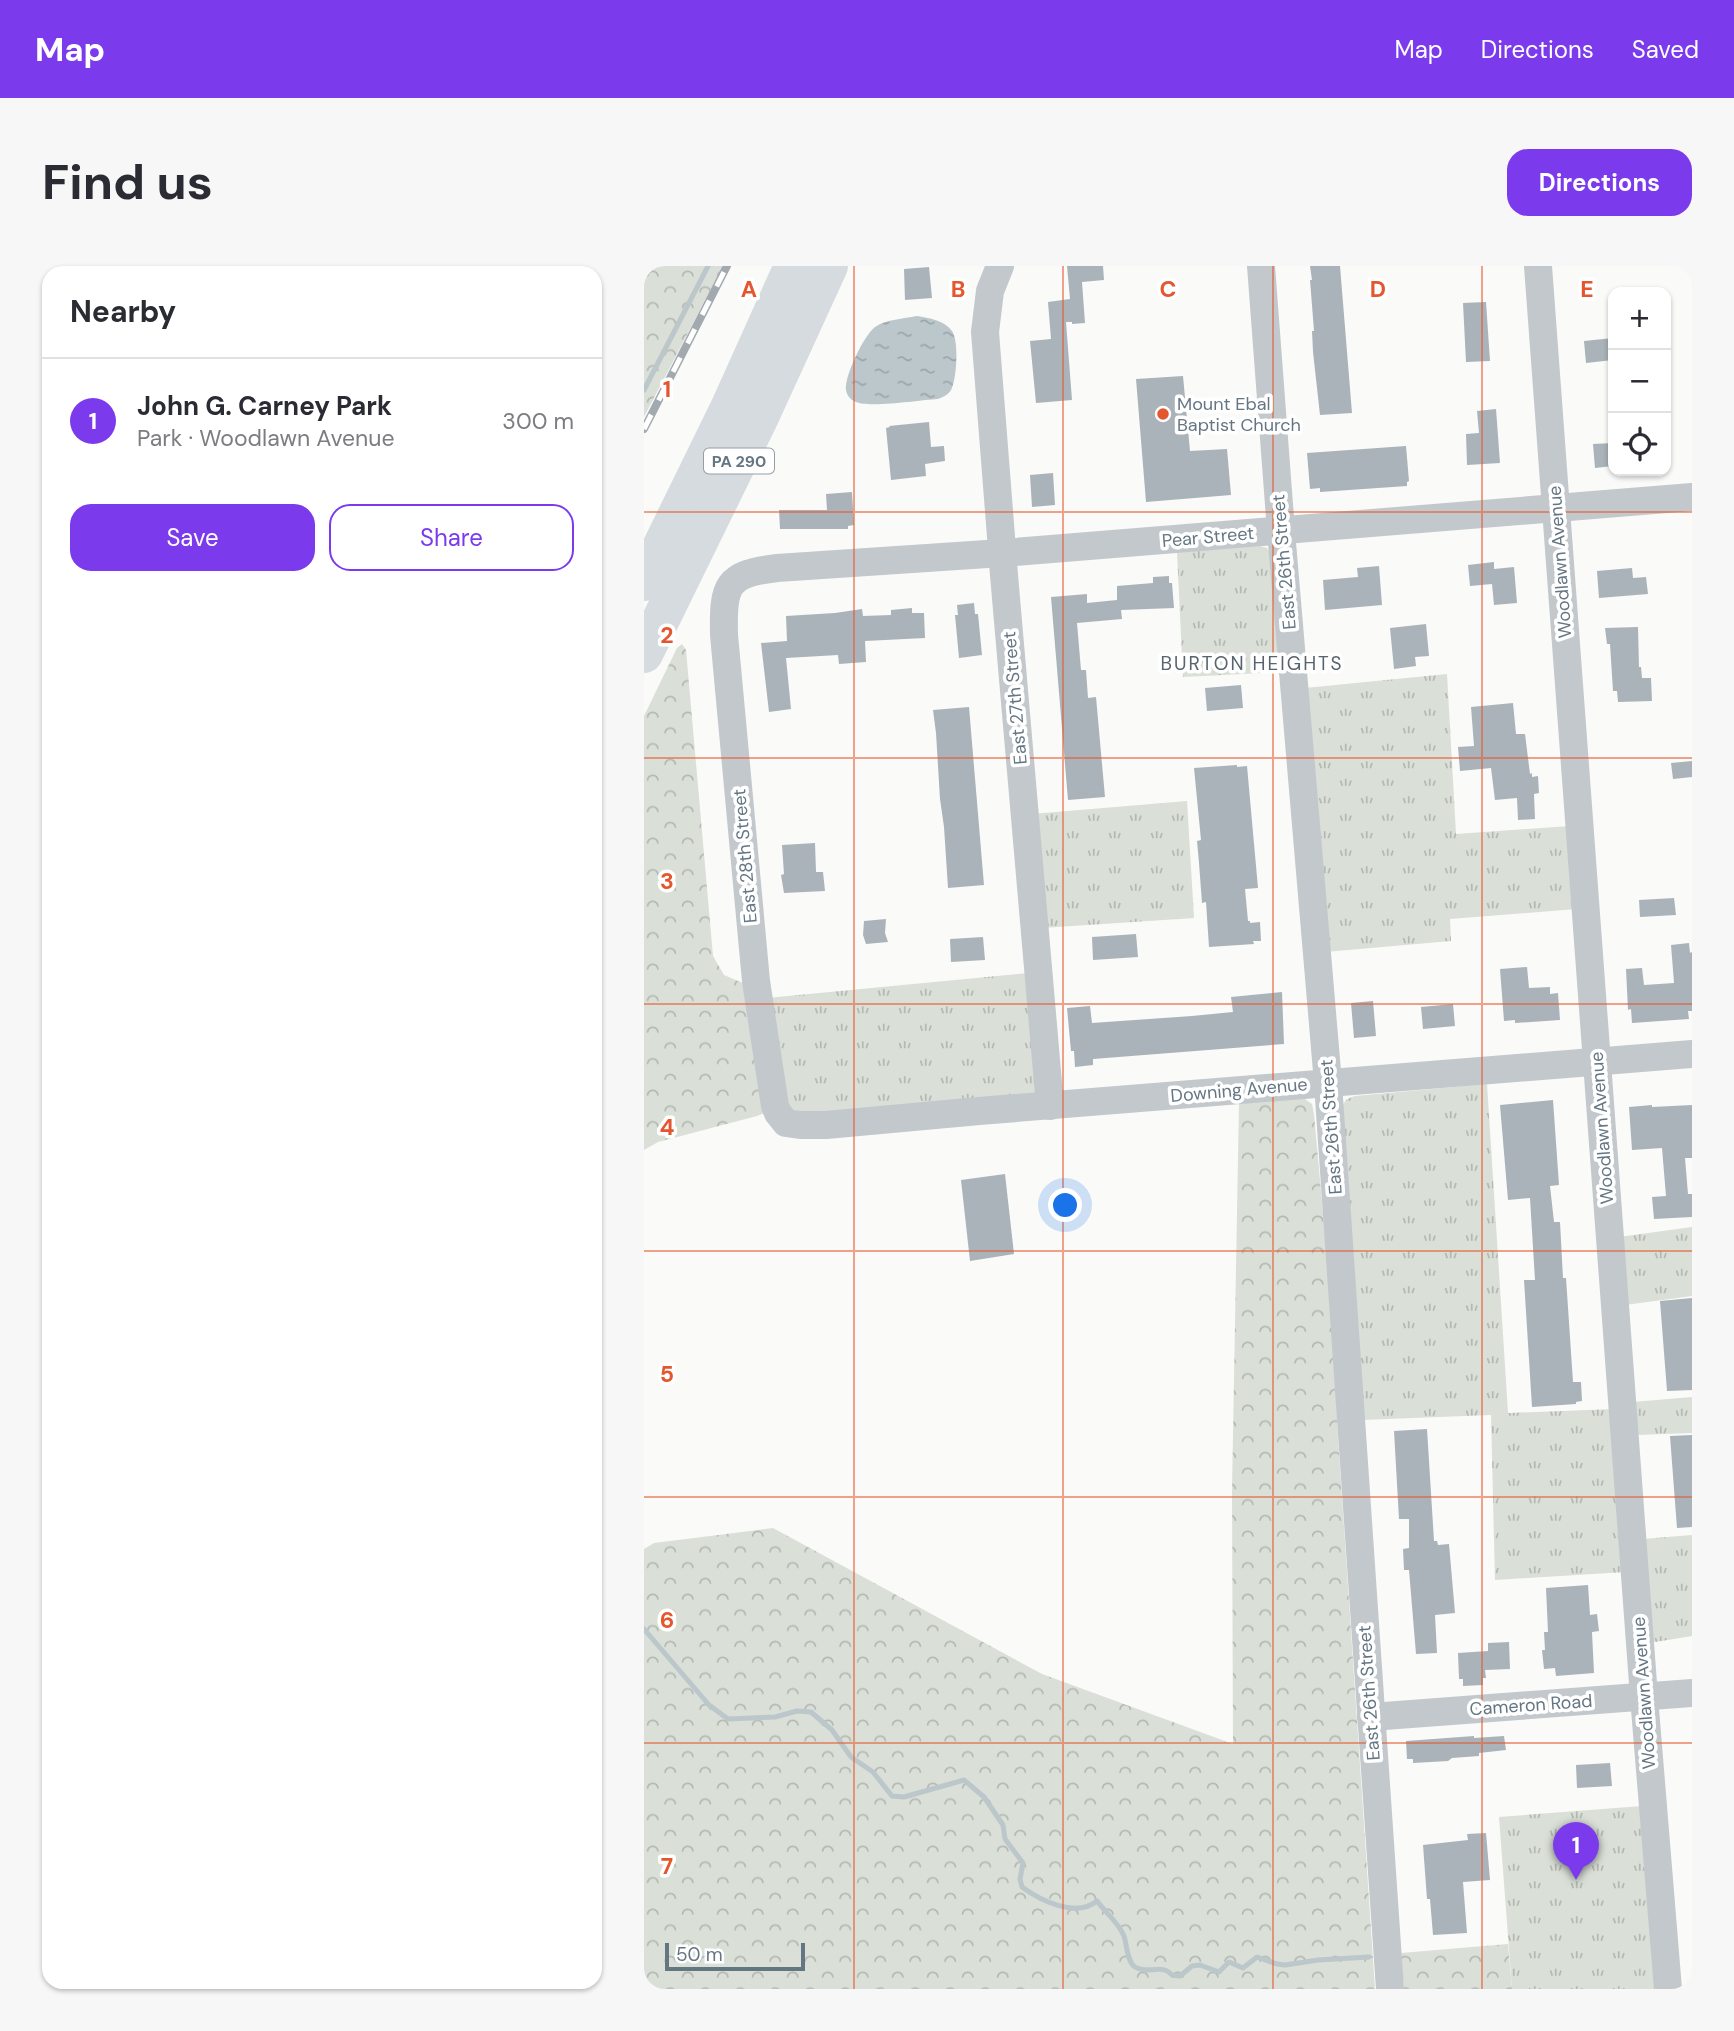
<!DOCTYPE html>
<html lang="en">
<head>
<meta charset="utf-8">
<style>
	:root { --surface:#fff; --page:#f7f7f7; --text:#2b2b33; --muted:#7c7c81; --line:#e1e1e2; --accent:#7c3aed }
	body { margin:0; font-family:"DM Sans",sans-serif; background:var(--page); color:var(--text) }
	.controls { position:absolute; right:21px; top:21px; display:grid; overflow:hidden; border-radius:14px; box-shadow:0 2px 5px #0004 }
	.controls button { width:63px; height:63px; display:grid; place-items:center; padding:0; border:0; border-bottom:2px solid var(--line); background:var(--surface); color:var(--text); font:35px sans-serif }
	.scale { position:absolute; left:21px; bottom:18px; width:140px; box-sizing:border-box; padding-left:7px; border:4px solid #657683; border-top:0; font-size:19px; line-height:24px; white-space:nowrap; color:#657683; -webkit-text-stroke:5px #fff; paint-order:stroke }
	.you { position:absolute; left:422px; top:940px; width:24px; height:24px; margin:-18px; border:5px solid #fff; border-radius:50%; background:#1a73e8; box-shadow:0 0 0 10px #1a73e833 }
	.badge { display:grid; place-items:center; width:46px; height:46px; border-radius:50%; background:var(--accent); color:#fff; font-size:23px; font-weight:700 }
	.pin { position:absolute; translate:-50% -58px; filter:drop-shadow(0 2px 4px #0008) }
	.pin::after { content:''; position:absolute; top:37px; width:24px; height:21px; background:inherit; clip-path:polygon(0 0,100% 0,50% 100%) }
	.list { margin:0; padding:0; list-style:none }
	h2 { display:flex; justify-content:space-between; align-items:center; height:91px; margin:0; padding:0 28px; font-size:30px }
	h2 small { font-size:23px; font-weight:400; color:var(--muted) }
	.list li { display:grid; grid-template-columns:46px 1fr auto; gap:21px; align-items:center; box-sizing:border-box; height:126px; padding:0 28px; border-top:2px solid var(--line) }
	.list b { display:block; font-size:26px; white-space:nowrap }
	.list p { margin:0; font-size:23px; white-space:nowrap; color:var(--muted) }
	.list em { font-size:23px; font-style:normal; color:var(--muted) }
	.actions { display:flex; gap:14px; padding:21px 28px }
	.actions a { flex:1; padding:16px 0; border:2px solid var(--accent); border-radius:21px; text-align:center; font-size:24px; color:var(--accent) }
	.actions .main { background:var(--accent); color:#fff }
	.icon { flex:none; width:38px; height:38px; fill:none; stroke:currentColor; stroke-width:2; stroke-linecap:round; stroke-linejoin:round }
	.map { position:relative; flex:none; width:1048px; height:1723px; overflow:hidden; border-radius:21px }
	header { display:flex; align-items:center; gap:42px; box-sizing:border-box; height:98px; padding:0 35px; background:var(--accent); color:#fff }
	header strong { font-size:33px }
	nav { display:flex; gap:38px; margin-inline-start:auto; font-size:24px }
	.intro { display:flex; align-items:center; justify-content:space-between; box-sizing:border-box; height:168px; padding:0 42px }
	h1 { margin:0; font-size:49px }
	.button { padding:18px 32px; border-radius:21px; background:var(--accent); color:#fff; font-size:24px; font-weight:700 }
	main { display:flex; gap:42px; padding:0 42px }
	aside { flex:1; background:var(--surface); border-radius:21px; box-shadow:0 2px 5px #0004 }
	.map>svg:first-child { display:block }
</style>
</head>
<body>
<header>
<strong>Map</strong>
<nav><a>Map</a><a>Directions</a><a>Saved</a></nav>
</header>
<div class="intro"><h1>Find us</h1><a class="button">Directions</a></div>
<main>
<aside>
<h2>Nearby<small></small></h2>
<ul class="list">
<li><span class="badge">1</span><div><b>John G. Carney Park</b><p>Park · Woodlawn Avenue</p></div><em>300 m</em></li>
</ul>
<div class="actions"><a class="main">Save</a><a>Share</a></div>
</aside>
<div class="map">
<svg width="1048" height="1723" viewBox="0 0 1048 1723">
	<defs>
		<pattern id="grass-tufts" width="24" height="20" patternUnits="userSpaceOnUse" patternTransform="scale(1.75)"><rect width="24" height="20" fill="#dadfd7"/><path d="M3 7l-1-3M5 7V3M7 7l1-3M15 17l-1-3M17 17v-4M19 17l1-3" fill="none" stroke="#b4b9b4"/></pattern>
		<pattern id="forest-crowns" width="20" height="18" patternUnits="userSpaceOnUse" patternTransform="scale(1.75)"><rect width="20" height="18" fill="#dadfd7"/><path d="M2 6a3 3 0 1 1 6 0M12 15a3 3 0 1 1 6 0" fill="none" stroke="#b4b9b4"/></pattern>
		<pattern id="water-ripples" width="26" height="14" patternUnits="userSpaceOnUse" patternTransform="scale(1.75)"><rect width="26" height="14" fill="#bbc7cb"/><path d="M2 4q2-2 4 0t4 0M15 11q2-2 4 0t4 0" fill="none" stroke="#9ca6aa"/></pattern>
	</defs>
	<rect width="100%" height="100%" fill="#fafaf8"/>
	<g fill="url(#grass-tufts)">
		<path d="M616 280 623 282 626 287 638 406 539 411 533 286Z"/>
		<path d="M803 408 812 568 926 560 933 643 806 653 807 675 681 686 661 422Z"/>
		<path d="M543 535 550 652 398 662 388 548Z"/>
		<path d="M384 707 394 822 389 832 158 850 146 844 123 732Z"/>
		<path d="M843 818 864 1147 970 1143 981 1306 851 1314 847 1149 717 1154 697 841 703 833 711 830Z"/>
		<path d="M1048 961V1030L981 1039 975 971Z"/>
		<path d="M1048 1131V1167L992 1169 989 1136Z"/>
		<path d="M1048 1269V1370L1005 1377 999 1273Z"/>
		<path d="M998 1540 1012 1723H868L855 1551Z"/>
	</g>
	<g fill="url(#forest-crowns)">
		<path d="M0 0H79L0 151Z"/>
		<path d="M38 378 42 384 69 690 80 709 106 720 123 846 113 850 14 876 0 884V450L33 382Z"/>
		<path d="M658 831 668 838 670 848 689 1058 694 1171 731 1723H0V1283L10 1277 129 1262 398 1408 589 1478 588 1224 595 837Z"/>
		<path d="M864 1678 868 1723H760L757 1687Z"/>
	</g>
	<path fill="url(#water-ripples)" d="M273 50C285 52 300 54 308 65 315 75 313 113 307 124 304 129 299 131 294 133 276 134 226 142 212 136 207 134 203 130 202 124 200 111 220 69 231 61 243 53 259 53 273 50Z"/>
	<g fill="none" stroke-linecap="round" stroke-linejoin="round">
		<g stroke="#bbc7cb" stroke-width="5">
			<path d="M0 124 64 0"/>
			<path d="M0 1363 65 1439 84 1453 131 1451 153 1445 167 1446 188 1464 207 1491 229 1506 248 1530 260 1531 320 1514 340 1531 359 1559 361 1573 379 1597 376 1613 378 1621C397 1635 432 1652 453 1635 461 1646 475 1657 480 1670 483 1679 483 1696 491 1701 504 1709 518 1697 528 1709L536 1710 548 1700 556 1699 575 1706 585 1696 599 1702 613 1691 633 1698 641 1699 674 1694 725 1691"/>
		</g>
	</g>
	<g fill="#aab3b9">
		<path d="M423 0H459L460 14 438 16 441 57 428 58V56H422L428 134 392 137 386 75 407 73 404 36 426 33Z"/>
		<path d="M666 0H696L708 147 676 149 669 86 668 65H670L666 14H668Z"/>
		<path d="M285 1 288 32 261 34 260 3Z"/>
		<path d="M842 36 846 95 822 96 819 37Z"/>
		<path d="M969 72V94L942 97 940 75Z"/>
		<path d="M539 110 546 185 583 183 587 229 502 236 492 113Z"/>
		<path d="M852 143 856 197 823 199 822 168 835 167 833 145Z"/>
		<path d="M285 156 287 181 300 180 301 195 281 198 282 210 247 214 242 162 246 161 245 160Z"/>
		<path d="M969 177V200L951 202 949 178Z"/>
		<path d="M762 180 765 215 763 216V220L676 226V222L666 223 663 187Z"/>
		<path d="M409 207 411 239 388 241 386 209Z"/>
		<path d="M208 226 210 259 204 260V263H136L135 244H183L182 228Z"/>
		<path d="M850 296V303L870 301 873 337 850 339 848 318 826 320 824 299Z"/>
		<path d="M735 300 738 339 681 344 679 314 714 311 713 302Z"/>
		<path d="M988 302 989 312 1002 311 1004 328 955 332 953 305Z"/>
		<path d="M525 310V317H528L530 342 477 344 478 353 433 357 437 404H442L444 432 452 431 461 531 424 534 407 331 443 328V337L473 334V320L509 317V311Z"/>
		<path d="M330 337 331 348H334L338 389 315 392 311 349H314L313 339Z"/>
		<path d="M268 342V347H280L281 372 221 375 222 396 195 398 194 389 142 392 147 443 125 446 117 377 143 375 142 350 191 347 218 343 219 350 247 349V344Z"/>
		<path d="M782 358 785 390 771 391 772 400 750 403 746 362Z"/>
		<path d="M994 361 995 401H997L998 412H1007L1008 435 974 436 973 425H969L966 378H963L961 362Z"/>
		<path d="M597 419 599 442 563 445 561 422Z"/>
		<path d="M869 437 872 468H881L886 508 888 507V511L894 510 895 527 890 528 891 553 874 554 873 532 851 534 847 502 816 505 814 481 830 480 827 441Z"/>
		<path d="M325 441 340 619 304 622 300 561 296 533 292 467 289 444Z"/>
		<path d="M1048 495V511L1029 513 1027 497Z"/>
		<path d="M593 499V501L603 500 614 622 601 623 604 655H606V657L616 656 617 675H609L610 678 565 681 562 636 558 637 555 597 553 575 557 574 550 502Z"/>
		<path d="M171 577 172 606H179L181 625 140 627 137 609 140 608 138 579Z"/>
		<path d="M1030 632 1032 649 996 651 995 634Z"/>
		<path d="M242 653 241 667 244 676 222 678 219 669 220 655Z"/>
		<path d="M492 668 494 691 449 694 448 671Z"/>
		<path d="M339 671 341 694 307 696 306 673Z"/>
		<path d="M1045 677 1046 687 1048 686V745H1044L1045 753 988 757 987 743 984 744 982 703 998 702 1000 719 1030 717 1027 679Z"/>
		<path d="M883 701 885 722 906 721V728L914 727 916 754 871 757V754L860 755 856 703Z"/>
		<path d="M638 726 640 778 449 793V799L431 801 430 785H427L423 742 446 740 448 757 548 750 589 746 587 731Z"/>
		<path d="M729 735 732 770 710 772 707 737Z"/>
		<path d="M809 738 811 760 779 763 777 741Z"/>
		<path d="M909 834 915 919 906 920 910 956H916L919 1012H922L929 1116H937L938 1135 932 1136V1138L888 1141 880 1014H891L886 932 864 934 856 839Z"/>
		<path d="M1008 839V841L1048 839V892H1041L1044 928H1048V951L1010 953 1008 931 1022 930 1018 882 988 884 985 841Z"/>
		<path d="M361 908 370 988 326 995 317 914Z"/>
		<path d="M1048 1032V1124L1023 1125 1016 1035Z"/>
		<path d="M783 1163 790 1275H793L794 1279 805 1278 811 1347 791 1349 793 1387 772 1388 765 1304H760L759 1283 765 1282V1253H755L750 1165Z"/>
		<path d="M1048 1169V1261L1033 1262 1026 1170Z"/>
		<path d="M944 1319 946 1349 953 1348 955 1365 948 1366 950 1407 912 1410 911 1402 900 1403 898 1384H901L900 1366H904L902 1322Z"/>
		<path d="M865 1376 866 1403 841 1404 842 1412H839V1419L819 1420V1413H815L814 1387 844 1385V1377Z"/>
		<path d="M830 1470V1472L860 1470 862 1484 835 1487V1490L808 1492 804 1495 769 1497V1493H763L762 1475Z"/>
		<path d="M966 1497 968 1520 933 1522 932 1499Z"/>
		<path d="M842 1567 846 1614 819 1616 823 1667 789 1669 786 1633H783L779 1579 824 1574 823 1568Z"/>
	</g>
	<g fill="none" stroke-linecap="round" stroke-linejoin="round">
		<g stroke="#c3c8cc" stroke-width="28">
			<path d="M356 0 346 25 341 66 360 309 406 840"/>
			<path d="M617 0 637 265 684 817 746 1723"/>
			<path d="M894 0 1000 1431 1024 1723"/>
			<path d="M1048 231 358 287 133 302C82 308 79 319 80 369L112 715 131 840 134 847 142 857 156 859H182L335 845 1048 788"/>
			<path d="M727 1451 1048 1427"/>
		</g>
		<g stroke="#d6dbdf" stroke-width="38">
			<path d="M0 316 86 140 149 0"/>
			<path d="M0 388 114 155 185 0"/>
		</g>
		<defs>
			<path id="rail" d="M0 163 83 0"/>
		</defs>
		<use href="#rail" stroke="#a2aab0" stroke-width="8"/>
		<use href="#rail" stroke="#fff" stroke-width="5" stroke-dasharray="16" stroke-linecap="butt"/>
	</g>
	<path fill="none" stroke="#e4572e" stroke-width="2" stroke-opacity="0.55" d="M210 0V1723M419 0V1723M629 0V1723M838 0V1723M0 246H1048M0 492H1048M0 738H1048M0 985H1048M0 1231H1048M0 1477H1048"/>
	<circle fill="#e4572e" stroke="#fff" stroke-width="2.5" cx="519" cy="148" r="7"/>
	<g text-anchor="middle" stroke-width="7" stroke-linejoin="round" paint-order="stroke">
		<rect fill="#fff" stroke="#939fa8" stroke-width="2" x="60" y="182.5" width="70" height="25" rx="5"/>
		<g font-size="16" font-weight="bold" fill="#657683">
			<text x="95" y="201">PA 290</text>
		</g>
		<g font-size="18" fill="#657683" stroke="#fff" text-anchor="start">
			<text x="533" y="144">Mount Ebal<tspan x="533" dy="21">Baptist Church</tspan></text>
		</g>
		<g font-size="18" fill="#657683" stroke="#fff">
			<text transform="translate(564 271) rotate(-5)" y="6">Pear Street</text>
			<text transform="translate(640 296) rotate(-95)" y="6">East 26th Street</text>
			<text transform="translate(916 296) rotate(-94)" y="6">Woodlawn Avenue</text>
			<text transform="translate(371 432) rotate(-95)" y="6">East 27th Street</text>
			<text transform="translate(101 590) rotate(-95)" y="6">East 28th Street</text>
			<text transform="translate(595 824) rotate(-5)" y="6">Downing Avenue</text>
			<text transform="translate(687 861) rotate(-94)" y="6">East 26th Street</text>
			<text transform="translate(958 862) rotate(-94)" y="6">Woodlawn Avenue</text>
			<text transform="translate(725 1427) rotate(-94)" y="6">East 26th Street</text>
			<text transform="translate(1000 1427) rotate(-94)" y="6">Woodlawn Avenue</text>
			<text transform="translate(887 1439) rotate(-4)" y="6">Cameron Road</text>
		</g>
		<g font-size="19" letter-spacing="2" fill="#57646e" stroke="#fff">
			<text x="608" y="404">BURTON HEIGHTS</text>
		</g>
	</g>
	<g font-size="23" text-anchor="middle" font-weight="bold" fill="#e4572e" stroke="#fff" stroke-width="7" stroke-linejoin="round" paint-order="stroke">
		<text x="105" y="31">A</text>
		<text x="314" y="31">B</text>
		<text x="524" y="31">C</text>
		<text x="734" y="31">D</text>
		<text x="943" y="31">E</text>
		<text x="23" y="131">1</text>
		<text x="23" y="377">2</text>
		<text x="23" y="623">3</text>
		<text x="23" y="869">4</text>
		<text x="23" y="1116">5</text>
		<text x="23" y="1362">6</text>
		<text x="23" y="1608">7</text>
	</g>
</svg>
<div class="controls">
<button>+</button>
<button>−</button>
<button><svg class="icon" aria-label="locate" viewBox="0 0 24 24"><circle cx="12" cy="12" r="6"/><path d="M12 2v4M12 18v4M2 12h4M18 12h4"/></svg></button>
</div>
<div class="scale">50 m</div>
<div class="you"></div>
<div class="pin badge" style="left:932px;top:1614px">1</div>
</div>
</main>
</body>
</html>
